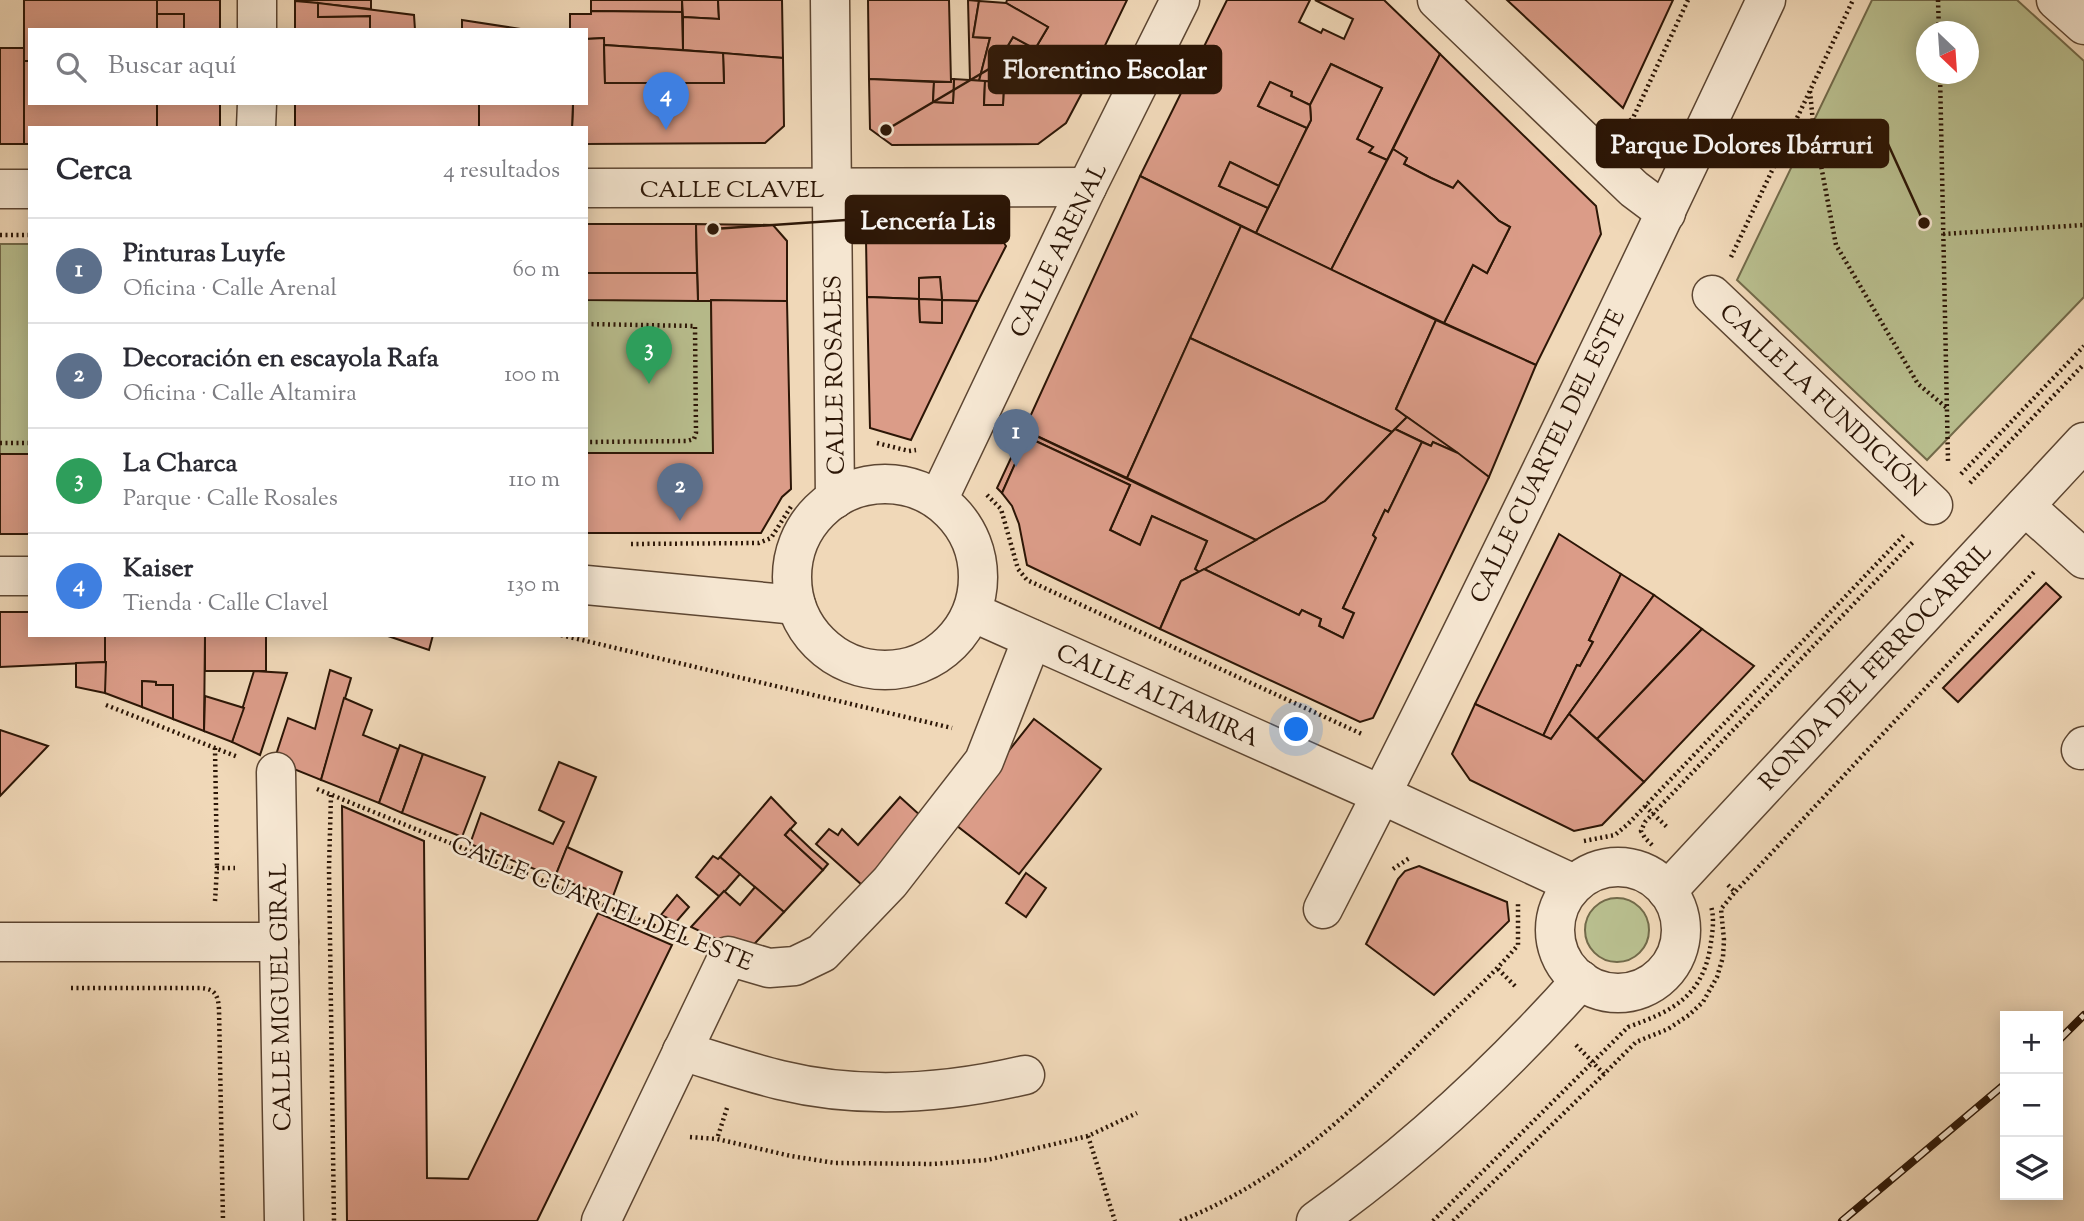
<!DOCTYPE html>
<html lang="es">
<head>
<meta charset="utf-8">
<style>
	:root { --surface:#fff; --page:#f2f2f3; --text:#2b2b33; --muted:#7c7c81; --line:#e1e1e2; --accent:#2563eb }
	body { margin:0; font-family:"Sorts Mill Goudy",serif; background:var(--page); color:var(--text) }
	.controls { position:absolute; right:21px; bottom:21px; display:grid; overflow:hidden; border-radius:0px; box-shadow:0 4px 18px #0003 }
	.controls button { width:63px; height:63px; display:grid; place-items:center; padding:0; border:0; border-bottom:2px solid var(--line); background:var(--surface); color:var(--text); font:35px sans-serif }
	.compass { position:absolute; left:1916px; top:21px; width:63px; height:63px; border-radius:50%; background:var(--surface); box-shadow:0 4px 18px #0003; rotate:155deg }
	.you { position:absolute; left:1297px; top:730px; width:24px; height:24px; margin:-18px; border:5px solid #fff; border-radius:50%; background:#1a73e8; box-shadow:0 0 0 10px #1a73e833 }
	.badge { display:grid; place-items:center; width:46px; height:46px; border-radius:50%; background:var(--accent); color:#fff; font-size:23px; font-weight:700 }
	.pin { position:absolute; translate:-50% -58px; filter:drop-shadow(0 2px 4px #0008) }
	.pin::after { content:''; position:absolute; top:37px; width:24px; height:21px; background:inherit; clip-path:polygon(0 0,100% 0,50% 100%) }
	.list { margin:0; padding:0; list-style:none }
	h2 { display:flex; justify-content:space-between; align-items:center; height:91px; margin:0; padding:0 28px; font-size:30px }
	h2 small { font-size:23px; font-weight:400; color:var(--muted) }
	.list li { display:grid; grid-template-columns:46px 1fr auto; gap:21px; align-items:center; box-sizing:border-box; height:105px; padding:0 28px; border-top:2px solid var(--line) }
	.list b { display:block; font-size:26px; white-space:nowrap }
	.list p { margin:0; font-size:23px; white-space:nowrap; color:var(--muted) }
	.list em { font-size:23px; font-style:normal; color:var(--muted) }
	.icon { flex:none; width:38px; height:38px; fill:none; stroke:currentColor; stroke-width:2; stroke-linecap:round; stroke-linejoin:round }
	.map { position:relative; flex:none; width:2084px; height:1221px; overflow:hidden }
	.search { position:absolute; background:var(--surface); box-shadow:0 4px 18px #0003; left:28px; top:28px; width:560px; height:77px; display:flex; align-items:center; gap:18px; box-sizing:border-box; padding:0 24px; border-radius:0px; color:var(--muted); font-size:26px }
	.panel { position:absolute; background:var(--surface); box-shadow:0 4px 18px #0003; left:28px; top:126px; width:560px; height:511px; border-radius:0px }
	.map>svg:first-child { display:block }
</style>
</head>
<body>
<div class="map">
<svg width="2084" height="1221" viewBox="0 0 2084 1221">
	<rect width="100%" height="100%" fill="#f0d8b8"/>
	<filter id="stains"><feTurbulence type="fractalNoise" baseFrequency=".00286" numOctaves="4"/><feColorMatrix values="0 0 0 0 .2 0 0 0 0 .09 0 0 0 0 .02 0 0 0 .5 -.17"/></filter>
	<radialGradient id="worn" r=".72"><stop offset=".6" stop-color="#630" stop-opacity="0"/><stop offset="1" stop-color="#630" stop-opacity=".3"/></radialGradient>
	<g fill="#b9bf8f" stroke="#726a4a" stroke-width="2" fill-rule="evenodd">
		<path d="M1872 0H2017L2084 61V297L1927 460 1737 280ZM1926 32H1968V74H1926Z"/>
		<rect x="0" y="244" width="30" height="210"/>
		<path d="M586 300H711L713 453H586Z"/>
		<circle cx="1617" cy="930" r="32"/>
	</g>
	<g fill="#db9c88" stroke="#2c1606" stroke-width="2">
		<path d="M24 0H157V30H30V61H24Z"/>
		<path d="M157 0H220V30H184V14H157Z"/>
		<path d="M295 0H371V9L295 1Z"/>
		<path d="M591 0H682V12L591 11Z"/>
		<path d="M682 0H718L719 19 683 17Z"/>
		<path d="M718 0H782L783 58 683 50V17L719 19Z"/>
		<path d="M868 0H949L951 82 869 79Z"/>
		<path d="M968 0 979 1 973 37 990 38 979 81 970 80Z"/>
		<path d="M1007 0H1127L1084 89 1016 84 1024 73 1000 59 1013 37 1035 49 1048 27 1006 3Z"/>
		<path d="M1227 0H1310L1299 22 1321 33 1323 29 1344 39 1353 19 1315 0H1384L1440 54 1387 160 1369 152 1373 147 1357 139 1382 88 1331 64 1310 105 1291 96 1292 92 1270 82 1258 106 1307 128 1279 186 1230 162 1219 186 1268 208 1256 233 1140 176Z"/>
		<path d="M1507 0H1673L1623 108Z"/>
		<path d="M295 1 318 3V17L370 16V30H295Z"/>
		<path d="M979 1 1006 3 1048 27 1035 49 1013 37 1000 59 1024 73 1016 84 979 81 990 38 973 37Z"/>
		<path d="M318 3 414 15 415 30H370V16L318 17Z"/>
		<path d="M591 11 682 12 683 50 604 45V38L586 39V30H570V14H591Z"/>
		<rect x="157" y="14" width="27" height="16"/>
		<path d="M462 20 527 30H462Z"/>
		<path d="M604 38 605 83H724L723 53 783 58 784 126 765 143 586 144V128H572L573 103H586V39Z"/>
		<path d="M604 45 723 53 724 83H605Z"/>
		<rect x="0" y="48" width="24" height="96"/>
		<path d="M1440 54 1596 206 1601 234 1536 365 1444 323 1473 265 1487 273 1510 227 1499 221 1458 181 1453 188 1431 178 1404 164 1407 158 1393 149Z"/>
		<path d="M24 61H30V103H157V128H30V144H24Z"/>
		<path d="M1331 64 1382 88 1357 139 1373 147 1369 152 1387 160 1331 270 1256 233 1311 120 1310 105Z"/>
		<path d="M869 79 934 82 933 102 953 103 954 79 985 81 984 105H1003L1004 82 1084 89 1066 123 1038 144 892 145 870 129Z"/>
		<path d="M951 79H954L953 103 933 102 934 82H951Z"/>
		<path d="M985 81 1004 82 1003 105H984Z"/>
		<path d="M1270 82 1292 92 1291 96 1310 105 1311 120 1307 128 1258 106Z"/>
		<rect x="157" y="103" width="63" height="25"/>
		<rect x="295" y="103" width="184" height="25"/>
		<path d="M479 103H573L572 128H479Z"/>
		<path d="M1393 149 1407 158 1404 164 1431 178 1453 188 1458 181 1499 221 1510 227 1487 273 1473 265 1444 323 1331 270Z"/>
		<path d="M1230 162 1279 186 1268 208 1219 186Z"/>
		<path d="M1140 176 1241 226 1127 478 1024 430Z"/>
		<path d="M989 222 1006 246 978 301 942 300 940 277 919 278V299L867 297 866 239 881 223Z"/>
		<path d="M586 224H696L697 273H586Z"/>
		<path d="M696 224 773 225 787 241V301H698Z"/>
		<path d="M1241 226 1436 320 1396 409 1407 417 1392 432 1190 338Z"/>
		<path d="M586 273H697L698 301 586 300Z"/>
		<path d="M940 277 942 300 919 299V278Z"/>
		<path d="M867 297 919 299 920 322 942 323V300L978 301 911 440 870 428Z"/>
		<path d="M919 299 942 300V323L920 322Z"/>
		<path d="M711 300 787 301 791 489 782 497 761 533H586V453H713Z"/>
		<path d="M1436 320 1536 365 1489 477 1396 409Z"/>
		<path d="M1190 338 1392 432 1325 501 1256 540 1127 478Z"/>
		<path d="M1407 417 1458 453 1433 442 1431 446 1395 429Z"/>
		<path d="M1395 429 1422 442 1388 512 1385 510 1373 535 1376 538 1343 608 1354 613 1343 638 1319 626 1321 619 1302 610 1299 615 1204 569 1325 501Z"/>
		<path d="M1024 430 1030 433 1256 540 1199 572 1195 569 1207 541 1152 516 1140 545 1110 530 1130 485 1027 437 1002 493 997 488Z"/>
		<path d="M1027 437 1130 485 1110 530 1140 545 1152 516 1207 541 1195 569 1199 572 1181 581 1160 629 1027 565 1019 524 1012 506 1002 493Z"/>
		<path d="M1422 442 1431 446 1433 442 1458 453 1489 477 1373 718 1360 722 1160 629 1181 581 1204 569 1299 615 1302 610 1321 619 1319 626 1343 638 1354 613 1343 608 1376 538 1373 535 1385 510 1388 512Z"/>
		<rect x="0" y="454" width="30" height="80"/>
		<path d="M1559 534 1621 574 1589 640 1593 642 1580 666 1577 665 1543 736 1475 704Z"/>
		<path d="M1621 574 1654 595 1551 739 1543 736 1577 665 1580 666 1593 642 1589 640Z"/>
		<path d="M2046 583 2061 597 1958 702 1943 688Z"/>
		<path d="M1654 595 1702 629 1597 739 1569 714Z"/>
		<path d="M0 612H30V635H105L106 662 0 667Z"/>
		<path d="M1702 629 1754 666 1644 782 1597 739Z"/>
		<path d="M105 635H205L204 731 173 719V685H156V682L142 681V707L105 693Z"/>
		<rect x="205" y="635" width="61" height="36"/>
		<path d="M385 635H433L429 650Z"/>
		<path d="M106 662 105 693 76 687V663Z"/>
		<path d="M330 670 351 678 321 780 274 761 288 718 315 729Z"/>
		<path d="M254 671 287 673 260 755 232 742Z"/>
		<path d="M142 681 156 682V685H173V719L142 707Z"/>
		<path d="M205 696 244 708 232 742 204 731Z"/>
		<path d="M344 698 372 710 363 735 398 749 379 803 321 780Z"/>
		<path d="M1475 704 1551 739 1569 714 1644 782 1602 825 1574 831 1470 780 1452 754Z"/>
		<path d="M1034 719 1101 769 1019 874 952 822Z"/>
		<path d="M0 730 48 746 0 796Z"/>
		<path d="M400 745 423 754 402 813 379 803Z"/>
		<path d="M423 754 485 777 462 837 402 813Z"/>
		<path d="M559 762 596 777 555 877 470 844 481 813 553 844 564 822 539 810Z"/>
		<path d="M771 797 796 823 785 835 823 870 784 912 720 857Z"/>
		<path d="M900 797 922 817 862 885 816 844 829 829 838 835 842 829 858 845Z"/>
		<path d="M342 806 424 841 427 1178 468 1179 598 913 672 945 537 1221H347Z"/>
		<path d="M790 829 811 849 828 864 823 870 785 835Z"/>
		<path d="M567 847 622 872 612 899 555 877Z"/>
		<path d="M713 856 718 859 720 857 740 874 720 897 696 877Z"/>
		<path d="M1419 866 1507 902 1509 921 1434 995 1366 944 1398 879 1405 871Z"/>
		<path d="M1026 873 1046 888 1026 917 1006 903Z"/>
		<path d="M755 887 784 912 746 953 691 927 724 891 740 905Z"/>
		<path d="M677 895 689 907 676 922 661 915Z"/>
	</g>
	<g fill="none" stroke-linecap="round" stroke-linejoin="round">
		<defs>
			<g id="minor">
				<path d="M830 0 835 499"/>
				<path d="M1437 0 1634 189 1666 213"/>
				<path d="M2056 0 2084 25"/>
				<path d="M257 30V0"/>
				<path d="M256 128 257 103"/>
				<path d="M586 188 1087 187"/>
				<path d="M0 189H30"/>
				<path d="M1712 295 1933 505"/>
				<circle cx="885" cy="577" r="93"/>
				<path d="M938 500 1087 187 1180 0"/>
				<path d="M2025 506 2084 559"/>
				<path d="M0 576H30"/>
				<path d="M586 585 796 605"/>
				<path d="M972 612 1382 795 1574 884"/>
				<path d="M2081 750 2084 746"/>
				<path d="M276 772 284 1221"/>
				<circle cx="1618" cy="930" r="63"/>
				<path d="M1667 891 2084 442"/>
				<path d="M1323 909C1477 609 1622 305 1766 0"/>
				<path d="M0 942H279"/>
				<path d="M682 1051C715 1061 747 1072 780 1080 862 1100 944 1094 1025 1075"/>
				<path d="M601 1221 728 956 769 968 795 966 822 953 890 882 984 761 1032 639"/>
				<path d="M1316 1221C1411 1153 1503 1068 1581 980"/>
			</g>
		</defs>
		<use href="#minor" stroke="#5d4632" stroke-width="41"/>
		<g stroke="#2c1606" stroke-width="4.5" stroke-dasharray="2 3.5" stroke-linecap="butt">
			<path d="M1938 0 1939 32"/>
			<path d="M1940 74 1948 461"/>
			<path d="M1810 91 1813 123 1836 245 1918 384 1947 408"/>
			<path d="M1626 124 1633 118 1688 0"/>
			<path d="M1943 234 2084 225"/>
			<path d="M0 235H30"/>
			<path d="M1731 257 1853 0"/>
			<path d="M586 324 695 326 696 433 694 439 687 441 586 442"/>
			<path d="M0 443H30"/>
			<path d="M877 443 909 451 916 450"/>
			<path d="M1961 474 2084 346"/>
			<path d="M1970 483 2084 364"/>
			<path d="M987 495 1001 509 1018 569 1027 580 1364 735"/>
			<path d="M631 544 759 543 771 538 792 505"/>
			<path d="M561 635 952 728"/>
			<path d="M106 705 238 757"/>
			<path d="M215 748 217 868"/>
			<path d="M317 789 689 940"/>
			<path d="M331 795 329 868 334 1221"/>
			<path d="M1645 806 1668 828"/>
			<path d="M1584 841 1615 835 1628 824 1905 534"/>
			<path d="M1652 845 1645 838 1641 831 1645 822 1913 542"/>
			<path d="M1393 869 1411 857"/>
			<path d="M1728 885 1735 892 2035 571"/>
			<path d="M215 901 217 868H235"/>
			<path d="M1498 969 1517 988"/>
			<path d="M71 988H201C215 989 218 995 219 1009L223 1221"/>
			<path d="M1576 1045 1604 1074 1636 1042 1668 1029 1689 1015 1703 1002 1717 977 1723 957 1724 940 1721 909 1735 892"/>
			<path d="M727 1108 717 1139 791 1156 835 1163 933 1164 987 1160 1088 1136 1137 1113"/>
			<path d="M1088 1136 1115 1221"/>
			<path d="M690 1137 717 1139"/>
			<path d="M1180 1221C1281 1181 1351 1112 1427 1036 1458 1006 1490 978 1518 945V904"/>
			<path d="M1433 1221 1628 1027C1670 1012 1701 998 1710 949 1712 935 1715 920 1711 906"/>
			<path d="M1453 1221 1604 1074"/>
		</g>
		<use href="#minor" stroke="#f5e6d1" stroke-width="38"/>
		<defs>
			<g id="rail">
				<path d="M2058 1041 2084 1015"/>
				<path d="M1842 1221 2005 1084"/>
			</g>
		</defs>
		<use href="#rail" stroke="#2c1606" stroke-width="8"/>
		<use href="#rail" stroke="#f5e6d1" stroke-width="5" stroke-dasharray="16" stroke-linecap="butt"/>
	</g>
	<g text-anchor="middle" stroke-width="5" stroke-linejoin="round" paint-order="stroke">
		<g font-size="24" fill="#2c1606" stroke="#f5e6d1">
			<text x="732" y="197">CALLE CLAVEL</text>
			<text transform="translate(1058 250) rotate(-64)" y="8">CALLE ARENAL</text>
			<text transform="translate(834 375) rotate(-91)" y="8">CALLE ROSALES</text>
			<text transform="translate(1823 400) rotate(43)" y="8">CALLE LA FUNDICIÓN</text>
			<text transform="translate(1547 456) rotate(-64)" y="8">CALLE CUARTEL DEL ESTE</text>
			<text transform="translate(1875 666) rotate(-47)" y="8">RONDA DEL FERROCARRIL</text>
			<text transform="translate(1158 695) rotate(24)" y="8">CALLE ALTAMIRA</text>
			<text transform="translate(602 903) rotate(22)" y="8">CALLE CUARTEL DEL ESTE</text>
			<text transform="translate(280 997) rotate(-91)" y="8">CALLE MIGUEL GIRAL</text>
		</g>
	</g>
	<path fill="none" stroke="#2c1606" stroke-width="2.5" d="M886 130L989 69M1924 223L1888 144M713 229L846 220"/>
	<g fill="#2c1606" stroke="#f5e6d1" stroke-width="2.5">
		<circle cx="886" cy="130" r="7"/>
		<circle cx="1924" cy="223" r="7"/>
		<circle cx="713" cy="229" r="7"/>
	</g>
	<g fill="#2c1606" stroke="#2c1606" stroke-width="2.5">
		<rect x="989" y="46" width="232" height="47" rx="7"/>
		<rect x="1597" y="120" width="291" height="47" rx="7"/>
		<rect x="846" y="196" width="163" height="47" rx="7"/>
	</g>
	<g font-size="26" text-anchor="middle" font-weight="bold" fill="#fff">
		<text x="1105" y="78">Florentino Escolar</text>
		<text x="1742" y="153">Parque Dolores Ibárruri</text>
		<text x="928" y="229">Lencería Lis</text>
	</g>
	<rect width="100%" height="100%" filter="url(#stains)"/>
	<rect width="100%" height="100%" fill="url(#worn)"/>
</svg>
<div class="controls">
<button>+</button>
<button>−</button>
<button><svg class="icon" aria-label="layers" viewBox="0 0 24 24"><path d="M12 4l9 5-9 5-9-5zM3 14l9 5 9-5"/></svg></button>
</div>
<svg class="compass" viewBox="-18 -18 36 36"><path d="M0-13l5 13h-10z" fill="#e53935"/><path d="M0 13l5-13h-10z" fill="#7c7c81"/></svg>
<div class="you"></div>
<div class="pin badge" style="left:1016px;top:467px;background:#5c6f8a">1</div>
<div class="pin badge" style="left:680px;top:521px;background:#5c6f8a">2</div>
<div class="pin badge" style="left:649px;top:384px;background:#2e9e5b">3</div>
<div class="pin badge" style="left:666px;top:130px;background:#3f7fe0">4</div>
<div class="search"><svg class="icon" aria-label="search" viewBox="0 0 24 24"><circle cx="10" cy="10" r="6"/><path d="M15 15l6 6"/></svg>Buscar aquí</div>
<section class="panel">
<h2>Cerca<small>4 resultados</small></h2>
<ul class="list">
<li><span class="badge" style="background:#5c6f8a">1</span><div><b>Pinturas Luyfe</b><p>Oficina · Calle Arenal</p></div><em>60 m</em></li>
<li><span class="badge" style="background:#5c6f8a">2</span><div><b>Decoración en escayola Rafa</b><p>Oficina · Calle Altamira</p></div><em>100 m</em></li>
<li><span class="badge" style="background:#2e9e5b">3</span><div><b>La Charca</b><p>Parque · Calle Rosales</p></div><em>110 m</em></li>
<li><span class="badge" style="background:#3f7fe0">4</span><div><b>Kaiser</b><p>Tienda · Calle Clavel</p></div><em>130 m</em></li>
</ul>
</section>
</div>
</body>
</html>
